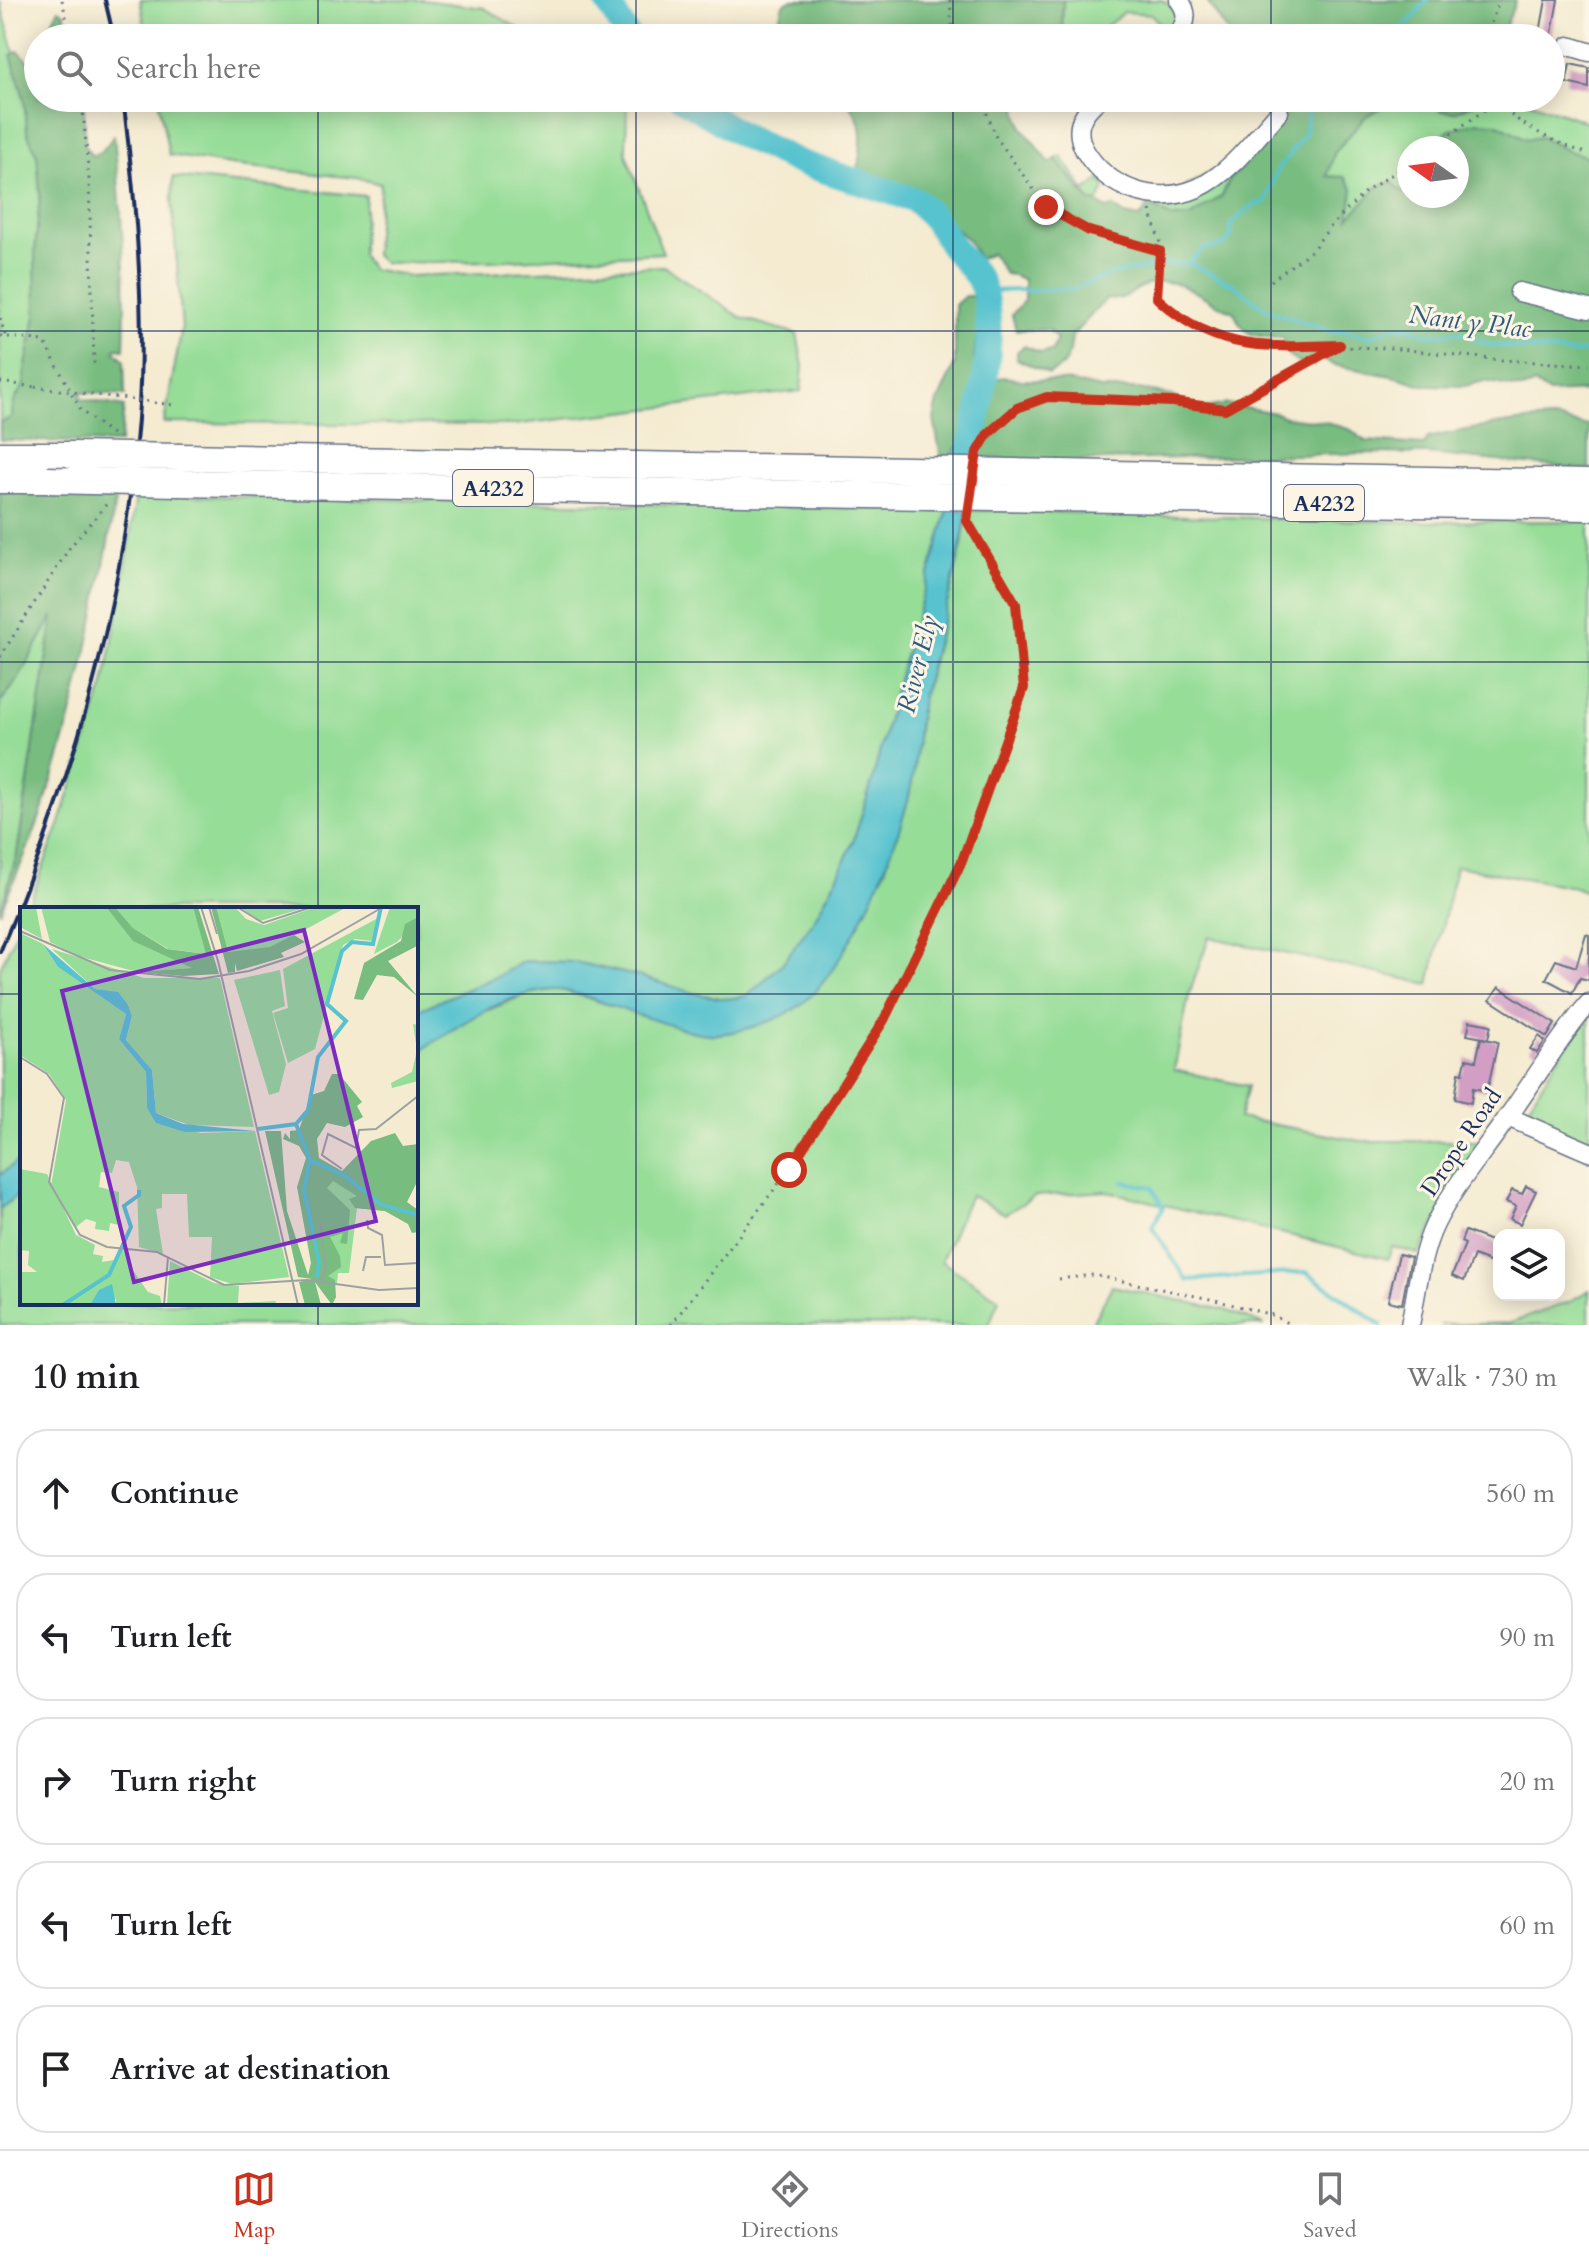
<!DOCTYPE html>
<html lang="en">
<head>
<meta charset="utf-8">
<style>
	:root { --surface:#fff; --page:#f2f2f2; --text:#202124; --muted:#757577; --line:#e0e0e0; --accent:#c8321e }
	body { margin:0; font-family:Cardo,serif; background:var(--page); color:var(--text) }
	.controls { position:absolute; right:24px; bottom:24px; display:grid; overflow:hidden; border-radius:16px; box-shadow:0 4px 20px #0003 }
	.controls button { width:72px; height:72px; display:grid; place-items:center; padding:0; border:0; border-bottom:2px solid var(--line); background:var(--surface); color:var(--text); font:40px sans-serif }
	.compass { position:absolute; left:1397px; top:136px; width:72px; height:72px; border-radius:50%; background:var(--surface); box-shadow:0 4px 20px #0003; rotate:284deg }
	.stop { position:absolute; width:24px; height:24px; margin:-18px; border:6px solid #c8321e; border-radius:50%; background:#fff }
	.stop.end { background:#c8321e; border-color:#fff; box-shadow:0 2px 8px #0008 }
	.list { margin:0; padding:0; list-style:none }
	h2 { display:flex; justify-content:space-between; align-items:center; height:104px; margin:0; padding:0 32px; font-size:34px }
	h2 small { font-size:26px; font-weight:400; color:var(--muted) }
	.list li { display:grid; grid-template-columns:52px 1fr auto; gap:24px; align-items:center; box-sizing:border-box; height:128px; margin:0 16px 16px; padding:0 16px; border:2px solid var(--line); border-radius:32px }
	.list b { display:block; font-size:30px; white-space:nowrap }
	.list em { font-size:26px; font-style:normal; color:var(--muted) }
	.icon { flex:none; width:44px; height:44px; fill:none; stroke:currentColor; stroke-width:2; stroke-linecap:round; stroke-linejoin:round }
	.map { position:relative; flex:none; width:1589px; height:1325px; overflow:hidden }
	.search { position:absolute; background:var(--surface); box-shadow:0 4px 20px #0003; left:24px; right:24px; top:24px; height:88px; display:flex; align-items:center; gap:20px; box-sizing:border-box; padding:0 28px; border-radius:44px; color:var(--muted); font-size:30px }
	.sheet { height:824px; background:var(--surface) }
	nav { display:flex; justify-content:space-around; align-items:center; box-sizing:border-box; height:112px; border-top:2px solid var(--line); background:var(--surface); font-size:22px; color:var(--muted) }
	nav a { display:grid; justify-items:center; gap:4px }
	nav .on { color:var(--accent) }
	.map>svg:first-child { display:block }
</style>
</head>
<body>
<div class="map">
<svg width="1589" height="1325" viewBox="0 0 1589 1325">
	<rect width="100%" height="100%" fill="#fcf5e5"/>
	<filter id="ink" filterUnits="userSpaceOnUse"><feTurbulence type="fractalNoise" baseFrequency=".0125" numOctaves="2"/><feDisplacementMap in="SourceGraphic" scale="16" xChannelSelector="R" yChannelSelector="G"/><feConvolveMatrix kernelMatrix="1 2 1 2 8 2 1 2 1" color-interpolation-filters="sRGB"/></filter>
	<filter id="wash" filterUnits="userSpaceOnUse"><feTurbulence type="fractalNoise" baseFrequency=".006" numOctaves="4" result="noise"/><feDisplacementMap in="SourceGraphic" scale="32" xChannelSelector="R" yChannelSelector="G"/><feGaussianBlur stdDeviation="1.8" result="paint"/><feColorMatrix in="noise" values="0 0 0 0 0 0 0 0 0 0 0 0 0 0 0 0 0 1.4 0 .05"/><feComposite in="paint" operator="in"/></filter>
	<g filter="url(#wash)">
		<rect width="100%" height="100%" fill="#f4ebd1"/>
		<g fill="#96dd98" stroke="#58867b" stroke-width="2" fill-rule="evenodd">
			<path d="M140 0H422L484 8 535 38H147Z"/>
			<path d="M1063 0H1161L1170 5 1176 16 1174 23 1167 31 1151 14 1124 12 1092 38H1062Z"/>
			<path d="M0 1 29 104 46 180 47 233 23 417 0 425Z"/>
			<path d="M158 98H627L626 154 663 253 489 261 384 263 374 255 381 184 357 178 230 165 169 155Z"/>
			<path d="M1322 98H1520L1589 123V299L1217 225ZM1409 148H1457V196H1409Z"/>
			<path d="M1254 148 1229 181 1222 196 1190 217 1172 218 1149 205V202L1121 195 1159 201Z"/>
			<path d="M1061 156 1085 191 1101 179 1105 189 1097 203 1091 202 1056 159Z"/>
			<path d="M173 177 366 196 361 254 371 269 409 276 663 266 742 318 797 334 803 366 801 391 512 425 164 423 182 327 172 202Z"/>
			<path d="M136 495 948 510 894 694 873 779 854 839 840 872 812 923 781 965 747 996 726 999 697 994 641 977 575 962 524 961 498 976 416 1011V909H27L60 823 104 685 123 587Z"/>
			<path d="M967 510 1405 522 1589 521V893L1574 887 1456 866 1429 984 1209 937 1189 995 1174 1070 1248 1086 1239 1118 1361 1141H1482L1418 1254 1392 1247 1388 1259 1107 1191 1035 1196 1005 1214 970 1195 941 1261 999 1299 989 1325H0V1209L22 1191V1303H416V1054L467 1019 527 994 559 989 691 1031 715 1035 772 1020 800 1006 858 924 885 870 911 788 921 705 962 546Z"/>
			<path d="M54 613 17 855 0 912V703L19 677Z"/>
			<path d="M22 919V1158L0 1175V968Z"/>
			<path d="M1589 1015V1140L1535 1121 1528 1116 1527 1108 1573 1034Z"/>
			<path d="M1112 1286 1225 1310 1265 1325H1091Z"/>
			<path d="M1589 1290V1325H1440L1510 1323 1569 1302Z"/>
		</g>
		<g fill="#78bc80" stroke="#4a766f" stroke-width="2">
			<path d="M791 0H1063L1062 38H774L783 4Z"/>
			<path d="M1206 0H1516L1501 38H1232Z"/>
			<path d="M59 9 64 13 71 38H42C52 29 51 20 59 9Z"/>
			<path d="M38 41V98H84L85 146 92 156 102 151 114 136C121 207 127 277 124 349L116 348 115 351 124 360 125 395 80 392 81 399 124 407 120 443 0 440V423L12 417C12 411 13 403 16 398 21 388 26 388 24 375L36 316 35 252 40 195 37 155 27 132 24 98 11 55 18 51 32 64Z"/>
			<path d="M842 98H1026L1017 109 1022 127 1050 163 1056 159 1091 202H1096L1107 209 1113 207 1125 215 1140 218 1149 205 1172 218 1190 217 1222 196 1229 181 1254 148 1287 113 1279 98H1399L1365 117 1335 152 1327 176 1345 177 1353 189 1349 218 1377 187 1392 182 1404 193 1409 191V196H1457V148H1424L1450 130 1477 122 1496 123 1527 139 1542 137 1568 151 1589 157V391L1549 393 1535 384 1522 389 1485 381 1465 386 1423 385 1397 377 1334 365 1326 361 1324 349 1318 353 1313 366 1297 362 1285 352 1283 338C1256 336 1245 339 1234 312 1205 302 1185 277 1152 283 1132 287 1131 302 1106 299L1072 336 1070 351 1063 366 1049 374 1017 359V352L1024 346 1041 353 1052 351 1057 339 1048 330H1016L1012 315 1024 300V280L1014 275 1005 274 992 253 979 259 967 239 946 220 937 205 929 199 927 202 856 178C861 149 869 118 842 98Z"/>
			<path d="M1436 98H1487L1454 112 1440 111Z"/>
			<path d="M965 296H974L980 305 974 358 977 371 967 426 963 439 956 448 952 458H941L934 419 938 401 955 364V305Z"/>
			<path d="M1005 377 1021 380 1066 381 1101 389H1139L1172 396 1196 410 1226 404 1276 413 1285 417 1326 422 1351 430 1365 441 1424 445 1428 438C1468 429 1511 421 1552 419 1566 419 1576 427 1589 425V470L1427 454 1373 453 1068 461 981 458C982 448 979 441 977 431 975 414 984 393 994 379Z"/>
			<path d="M0 491 116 495C98 606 76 716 38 822 27 853 12 883 0 913L17 855 53 616 19 677 0 703Z"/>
		</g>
		<g fill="#56c3cf" stroke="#387996" stroke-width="2">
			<path d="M948 510H967C958 576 935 639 921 704 916 732 917 760 911 788 899 844 846 973 799 1006 781 1020 737 1034 714 1034 691 1034 666 1023 644 1017 624 1011 575 990 557 990 508 990 455 1027 416 1054V1011L498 976 524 961 575 962 641 977 697 994 726 999 747 996 781 965 812 923 840 872 854 839 873 779 894 694Z"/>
			<path d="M22 1158V1191L0 1209V1175Z"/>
		</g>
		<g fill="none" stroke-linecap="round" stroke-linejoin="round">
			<g stroke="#56c3cf" stroke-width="4">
				<path d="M1397 38 1401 28 1414 17 1427 0"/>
				<path d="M1187 264 1204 249 1224 245 1231 236V224L1257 202 1261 204 1265 202 1277 171 1304 135 1308 114 1316 105 1329 98"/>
				<path d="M984 291 1072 289 1112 274 1167 264H1191L1232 284 1266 309 1332 332 1346 331 1369 337 1395 327H1406L1430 335 1458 332 1490 345 1573 353 1589 351"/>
				<path d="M1123 1182 1152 1187 1163 1207 1152 1227 1187 1280 1306 1272 1381 1325"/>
			</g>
			<g stroke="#56c3cf" stroke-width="26">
				<path d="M606 0 629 38"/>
				<path d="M681 98 745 137 798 162 915 200C932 213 941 229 953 247 963 262 980 274 984 292 999 354 973 431 960 492"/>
			</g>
		</g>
		<g id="blocks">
			<g fill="#d39ec4">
				<path d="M1546 0H1558L1551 38H1539Z"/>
				<path d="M1570 64 1589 68V88L1566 83Z"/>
				<path d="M1586 934 1589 935V980L1580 978 1572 993 1546 979 1556 960 1576 967Z"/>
				<path d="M1499 987 1555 1024 1547 1037 1490 1000Z"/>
				<path d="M1470 1021 1491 1025 1488 1039 1467 1035Z"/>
				<path d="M1539 1036 1545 1041 1537 1053 1530 1049Z"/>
				<path d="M1481 1038 1498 1042 1487 1091 1473 1088 1471 1103 1455 1099 1459 1072 1463 1073 1466 1059 1476 1061Z"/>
				<path d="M1526 1186 1536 1191 1520 1224 1510 1219 1516 1206 1506 1202 1512 1190 1522 1194Z"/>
				<path d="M1465 1231 1499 1244V1266L1474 1256 1464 1281 1452 1276 1465 1244 1461 1242Z"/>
				<path d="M1399 1254 1411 1257 1402 1304 1388 1301Z"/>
			</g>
		</g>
	</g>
	<g filter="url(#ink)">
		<use href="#blocks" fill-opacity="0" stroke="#677186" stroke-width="2"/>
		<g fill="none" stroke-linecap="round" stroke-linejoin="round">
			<defs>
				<g id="minor">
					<path d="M1174 38C1186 26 1190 14 1179 0"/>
					<path d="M1569 46 1589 52"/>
					<path d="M1100 98C1081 113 1073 129 1085 151 1108 189 1156 206 1198 188 1231 173 1255 138 1279 112"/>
					<path d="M1519 292 1589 309"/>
					<path d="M1508 1117 1589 1152"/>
					<path d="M1410 1325C1417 1292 1420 1255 1435 1224 1454 1185 1483 1153 1507 1118 1535 1080 1558 1039 1589 1003"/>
				</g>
				<g id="highway">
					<path d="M0 455H73"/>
					<path d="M180 457 807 468"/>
					<path d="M1060 473 1589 483"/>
					<path d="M0 480H47"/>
					<path d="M179 483 806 494"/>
					<path d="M1059 498 1589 507"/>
				</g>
			</defs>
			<use href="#minor" stroke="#677186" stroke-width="21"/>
			<use href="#highway" stroke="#677186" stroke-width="29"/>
			<g stroke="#677186" stroke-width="3" stroke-dasharray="2 6" stroke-linecap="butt">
				<path d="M62 0 71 38"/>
				<path d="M950 0 953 38"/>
				<path d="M1486 38 1499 0"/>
				<path d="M82 98 89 179 94 368"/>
				<path d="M981 98 996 137 1046 207 1089 231 1160 251"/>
				<path d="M1494 98C1513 123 1559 145 1589 154"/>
				<path d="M1431 148 1496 102"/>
				<path d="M1150 210 1161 246 1157 298 1178 318 1223 341 1273 346 1391 348 1501 360 1589 365"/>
				<path d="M1271 281 1312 250 1330 227 1365 192 1409 163"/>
				<path d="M0 318 6 338"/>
				<path d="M0 336 44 341 81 411 116 437"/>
				<path d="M0 382 35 387"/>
				<path d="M978 450 987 435 1017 408 1047 397 1172 402 1225 409 1340 345"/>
				<path d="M0 657 70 547 110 500"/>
				<path d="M1059 1279 1093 1275 1215 1300 1272 1315 1291 1325"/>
				<path d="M671 1325 789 1170 884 1020 962 861 1024 688 1016 604 967 521 968 517"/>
			</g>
			<use href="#minor" stroke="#fff" stroke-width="18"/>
			<use href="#highway" stroke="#fff" stroke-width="26"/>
			<g stroke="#1b2f5e" stroke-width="4">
				<path d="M105 0 114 38"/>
				<path d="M0 952C73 782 124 605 138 419 146 313 136 204 123 98"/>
			</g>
			<defs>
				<g id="highway-bridge">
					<path d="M73 455 180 457"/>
					<path d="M807 468 1060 473"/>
					<path d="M47 480 179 483"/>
					<path d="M806 494 1059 498"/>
				</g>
			</defs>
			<use href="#highway-bridge" stroke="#677186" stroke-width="29" stroke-linecap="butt"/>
			<path stroke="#677186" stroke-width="3" stroke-dasharray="2 6" stroke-linecap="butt" d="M35 387 174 405"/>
			<use href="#highway-bridge" stroke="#fff" stroke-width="26"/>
		</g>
	</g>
	<g fill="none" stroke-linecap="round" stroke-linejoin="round" filter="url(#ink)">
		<path stroke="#c8321e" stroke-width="10" d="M789 1170 884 1020 962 861 1024 688 1016 604 967 521 977 452 987 435 1017 408 1047 397 1172 402 1225 409 1340 345C1265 347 1216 353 1157 298L1160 251 1089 231 1046 207"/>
	</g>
	<path fill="none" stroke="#1b2f5e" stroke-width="2" stroke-opacity="0.55" d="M318 0V38M636 0V38M953 0V38M1271 0V38M318 98V909M636 98V1325M953 98V1325M1271 98V1325M0 331H1589M0 662H1589M0 994H22M416 994H1589M318 1303V1325"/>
	<g text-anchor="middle" stroke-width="6" stroke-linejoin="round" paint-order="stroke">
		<g fill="#fcf5e5" stroke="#5e6a86" stroke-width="2">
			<rect x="453" y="470" width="80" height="36" rx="6"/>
			<rect x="1284" y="485" width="80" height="36" rx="6"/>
		</g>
		<g font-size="22" font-weight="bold" fill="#1b2f5e">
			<text x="493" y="496">A4232</text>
			<text x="1324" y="511">A4232</text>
		</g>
		<g font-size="24" fill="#1b2f5e" stroke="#fcf5e5">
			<text transform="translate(1461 1142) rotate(-56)" y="8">Drope Road</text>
		</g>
		<g font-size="26" font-style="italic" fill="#2d5b80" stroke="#fcf5e5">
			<text transform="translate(1470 321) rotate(7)" y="9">Nant y Plac</text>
			<text transform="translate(917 664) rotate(-76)" y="9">River Ely</text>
		</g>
	</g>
	<g transform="translate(20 907)">
		<rect width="398" height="398" fill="#f4ebd1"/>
		<path d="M0 0H16L22 32 0 20ZM21 0H86L114 34 174 61 117 65 58 49 30 35ZM95 0H173L187 47 148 42 113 21ZM194 0H215L226 12 244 18 296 0H327L253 40 217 47 207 46ZM219 0H288L240 14ZM370 0H398V13L377 35 354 47ZM358 11 352 34 335 32 323 38 295 142 268 156 253 106 268 101 263 62ZM0 26 23 37 38 60 106 107 99 132 126 165 127 201 137 216 181 226 235 224 269 370 212 377 190 370 192 330H169L167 287H142V301L136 302 143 347 119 340 117 280 109 255 96 253 92 266 81 265 79 280 99 285V318L90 316 89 324 75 322 76 315 66 312 55 321 31 279 46 193 29 167 0 148ZM32 42 124 71H200L234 220 169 218 136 206 132 163 106 133 112 109 108 98 93 85 75 82ZM260 63 265 99 252 104 266 157 259 185 249 188 214 73ZM393 117 398 118V174L372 181 371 176 392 165 397 143ZM298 256 398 305V322L365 304 337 301 329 366H318L317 376 303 374ZM0 262 27 267 56 328 75 338 73 347 83 349 82 355 94 353 100 343H107L112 362 128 385 140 389 142 398H96V392L70 398H0V365H17L8 358 9 344 0 343ZM150 354 194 376 219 379 218 396 256 394 255 398H147Z" fill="#96dd98"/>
		<path d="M86 0H95L113 21 147 42 186 47 173 0H178L199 67 163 69 117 65 172 61 113 34ZM191 0H196L208 45 250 40 274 28 285 35 261 46 264 50 217 64 215 56V65L208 66ZM398 10 397 39 368 54 398 90 374 70 357 68 343 93 334 92 344 56 381 34 385 17ZM312 167H319L342 195 337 199 343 210 325 220 307 216 297 232 299 251 322 264 351 234 375 226 383 239 398 237V273L387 295 398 303V325L392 326 388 317 365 304 335 301 329 292 337 289 313 274 307 281 330 303 327 337 320 336 323 326 310 330 320 349 321 360 308 369 315 373 316 390 312 398 295 375 301 398H285L279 375 292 372 278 370 245 224H261L267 304 288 368 291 356 277 280 286 251 279 239 263 232 265 226 270 232V224L279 223 291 188 304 184Z" fill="#78bc80"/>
		<path d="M23 37 75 82 98 85 108 98 112 109 106 133 132 163 136 206 163 217 235 224 165 225 136 216 127 201 126 165 99 132 106 107 38 60ZM92 377 96 398H70L79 383Z" fill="#56c3cf"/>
		<path fill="none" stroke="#56c3cf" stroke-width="4" d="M276 217 290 253 284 282 299 356 297 370M238 222 276 217 288 203 298 150 326 114 307 97 322 44 332 35 353 37 361 0M292 254 325 269 362 298 398 308M43 398 89 368 111 320 104 299 119 288V283"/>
		<path fill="none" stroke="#9da0a3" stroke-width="2" d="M181 0 198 54 278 398M189 0 197 27M217 0 243 16 292 0M0 24 90 63 180 72 229 64 281 47 363 0M0 150 27 167 44 191 29 275 60 328 87 340 137 345 204 378 287 373 359 383 398 381M322 262 302 248 308 227 336 241 339 223 356 222 398 189M347 313 348 321 362 328 365 358 398 356M300 315 306 361 301 374M343 364 346 350H361M144 398 148 350"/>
		<path fill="#7b2cbf" fill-opacity="0.15" stroke="#7b2cbf" stroke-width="4" d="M284 23 356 314 114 375 42 84Z"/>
		<rect width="398" height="398" fill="none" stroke="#1b2f5e" stroke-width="4"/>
	</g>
</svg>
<div class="controls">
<button><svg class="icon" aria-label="layers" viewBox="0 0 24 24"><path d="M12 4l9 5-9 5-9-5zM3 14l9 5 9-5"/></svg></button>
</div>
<svg class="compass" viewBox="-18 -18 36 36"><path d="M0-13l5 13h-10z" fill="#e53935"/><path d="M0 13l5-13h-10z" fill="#757577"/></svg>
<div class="stop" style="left:789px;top:1170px"></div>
<div class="stop end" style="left:1046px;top:207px"></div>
<div class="search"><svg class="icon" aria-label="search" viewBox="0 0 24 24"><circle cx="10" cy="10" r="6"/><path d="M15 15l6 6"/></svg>Search here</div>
</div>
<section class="sheet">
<h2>10 min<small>Walk · 730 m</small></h2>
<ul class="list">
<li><svg class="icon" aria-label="ahead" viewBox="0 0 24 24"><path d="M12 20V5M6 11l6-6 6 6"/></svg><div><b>Continue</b></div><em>560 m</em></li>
<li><svg class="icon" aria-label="left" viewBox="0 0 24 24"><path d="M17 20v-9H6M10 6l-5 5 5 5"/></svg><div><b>Turn left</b></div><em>90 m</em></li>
<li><svg class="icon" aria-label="right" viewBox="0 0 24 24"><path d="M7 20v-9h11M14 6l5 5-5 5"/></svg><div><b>Turn right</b></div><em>20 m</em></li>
<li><svg class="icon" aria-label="left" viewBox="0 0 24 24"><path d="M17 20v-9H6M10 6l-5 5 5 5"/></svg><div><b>Turn left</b></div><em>60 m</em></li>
<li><svg class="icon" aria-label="arrive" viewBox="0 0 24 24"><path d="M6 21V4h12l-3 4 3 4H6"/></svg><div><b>Arrive at destination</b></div></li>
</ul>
</section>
<nav>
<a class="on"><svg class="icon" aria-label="map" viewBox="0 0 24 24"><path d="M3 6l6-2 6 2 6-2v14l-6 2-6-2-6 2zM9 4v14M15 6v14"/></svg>Map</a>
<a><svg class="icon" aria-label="directions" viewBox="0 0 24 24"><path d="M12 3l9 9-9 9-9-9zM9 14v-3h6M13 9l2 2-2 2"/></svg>Directions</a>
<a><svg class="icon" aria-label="saved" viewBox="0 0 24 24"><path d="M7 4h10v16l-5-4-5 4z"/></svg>Saved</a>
</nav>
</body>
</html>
